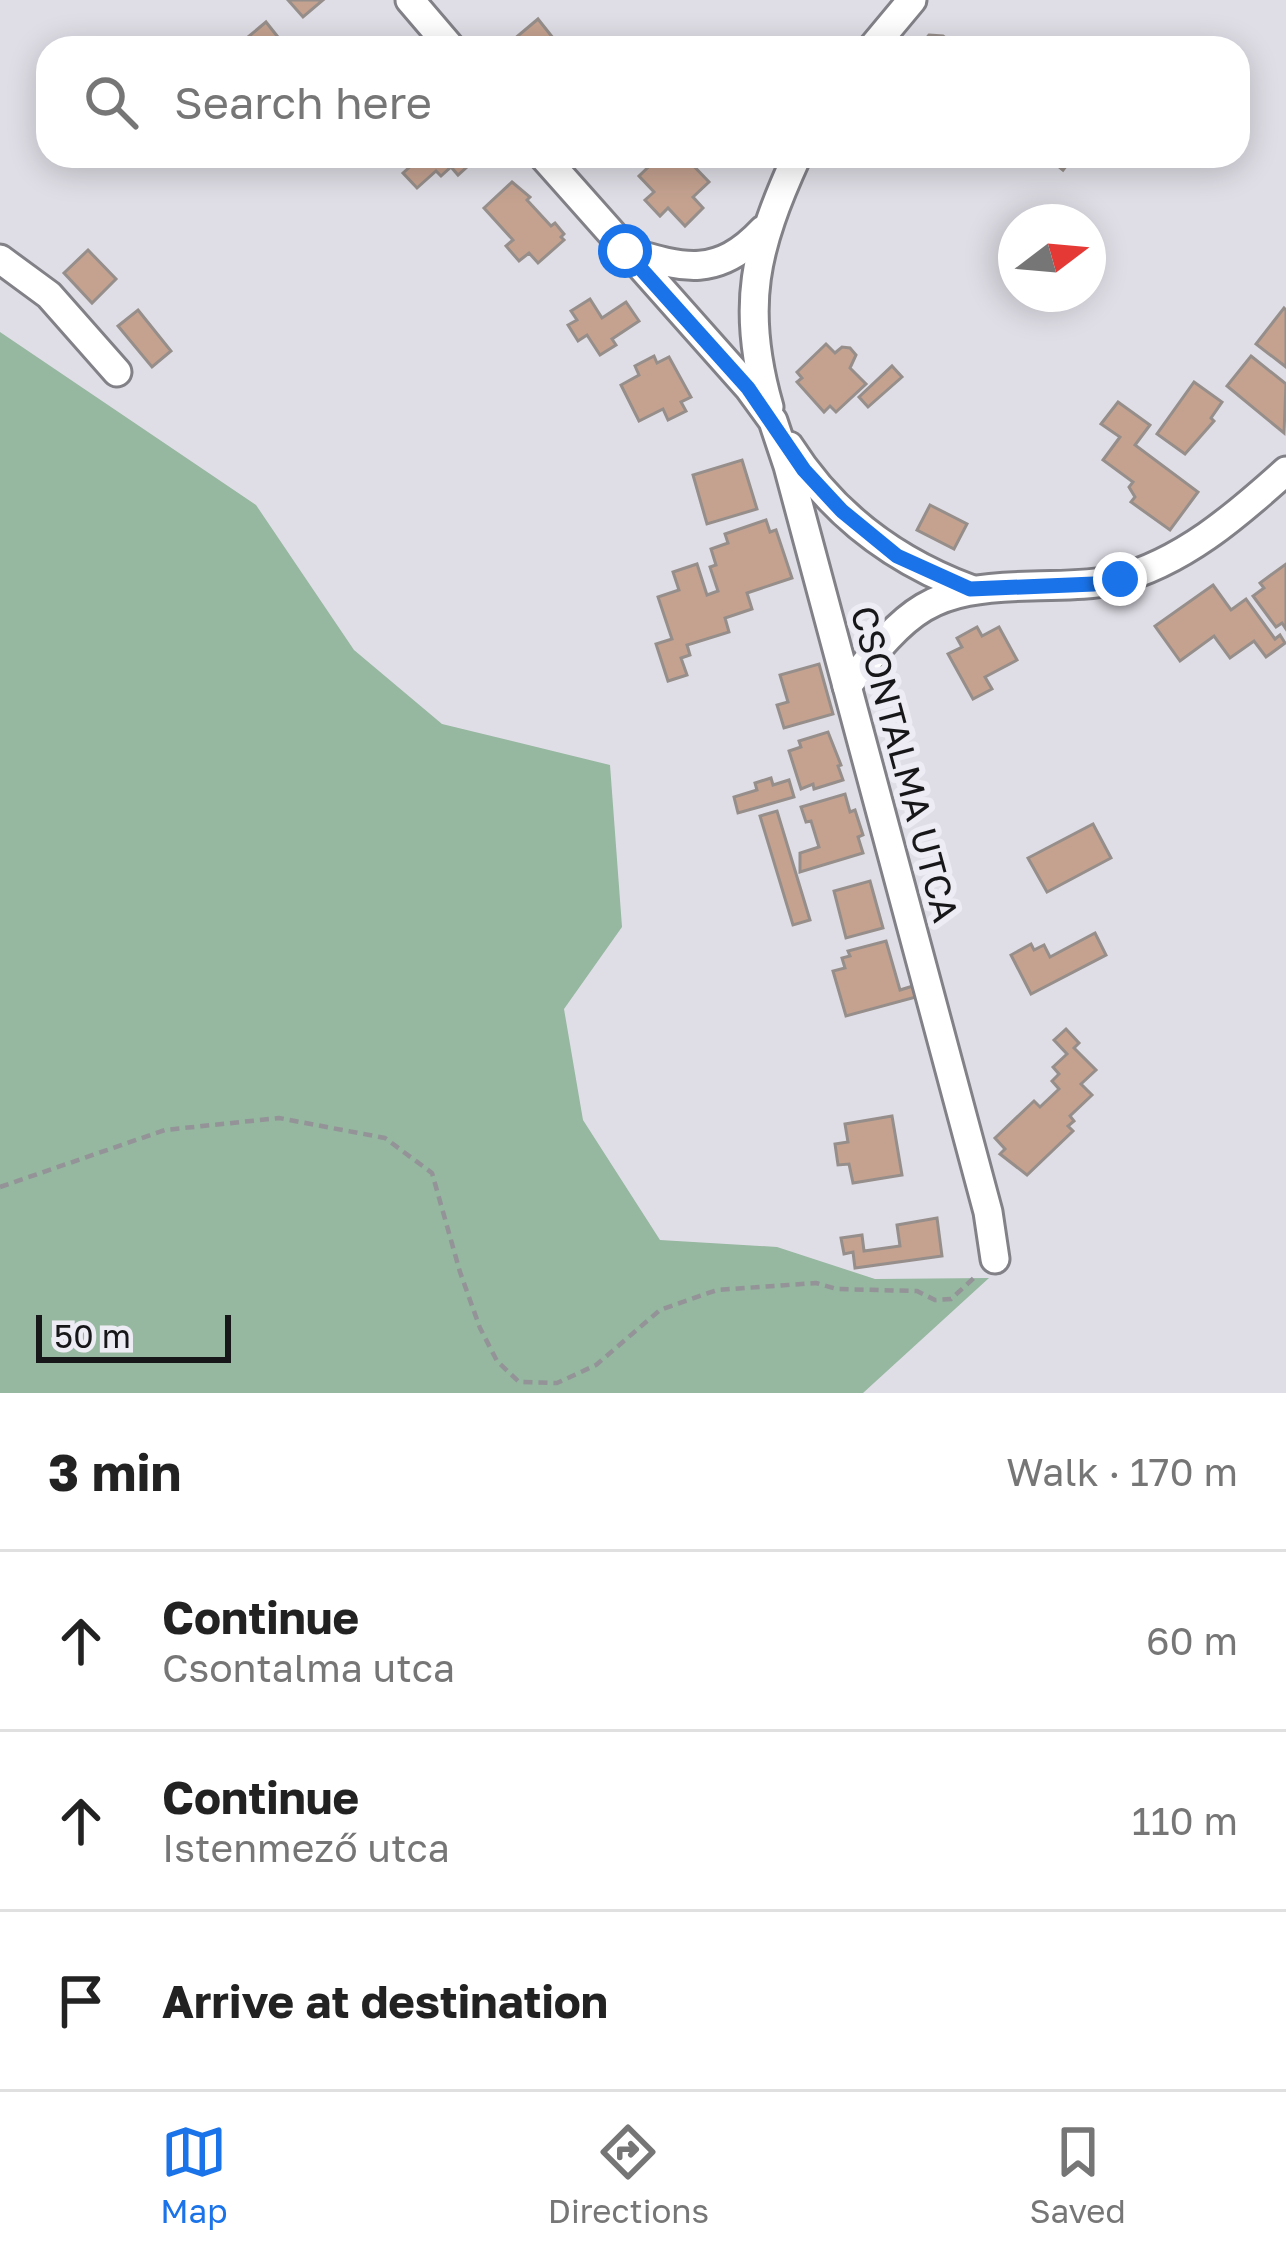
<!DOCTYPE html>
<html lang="en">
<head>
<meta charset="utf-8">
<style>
	:root { --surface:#fff; --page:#f2f2f2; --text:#222; --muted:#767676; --line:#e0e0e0; --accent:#1a73e8 }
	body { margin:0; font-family:"Golos Text",sans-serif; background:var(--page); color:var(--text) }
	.compass { position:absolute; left:998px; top:204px; width:108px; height:108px; border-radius:50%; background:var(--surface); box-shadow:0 6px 30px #0003; rotate:74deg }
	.scale { position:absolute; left:36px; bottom:30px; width:195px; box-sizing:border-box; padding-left:12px; border:6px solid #171719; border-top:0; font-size:33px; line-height:42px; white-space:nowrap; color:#171719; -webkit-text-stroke:9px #edebf3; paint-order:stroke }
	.stop { position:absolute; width:36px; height:36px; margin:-27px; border:9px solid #1a73e8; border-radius:50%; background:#fff }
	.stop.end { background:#1a73e8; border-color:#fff; box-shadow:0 3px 12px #0008 }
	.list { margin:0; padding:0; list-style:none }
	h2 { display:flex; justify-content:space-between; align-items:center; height:156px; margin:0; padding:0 48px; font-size:51px }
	h2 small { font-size:39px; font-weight:400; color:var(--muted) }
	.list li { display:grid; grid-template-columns:78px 1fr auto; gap:36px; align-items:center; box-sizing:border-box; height:180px; padding:0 48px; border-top:3px solid var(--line) }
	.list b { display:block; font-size:45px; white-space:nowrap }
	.list p { margin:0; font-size:39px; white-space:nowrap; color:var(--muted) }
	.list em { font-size:39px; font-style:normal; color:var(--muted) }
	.icon { flex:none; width:66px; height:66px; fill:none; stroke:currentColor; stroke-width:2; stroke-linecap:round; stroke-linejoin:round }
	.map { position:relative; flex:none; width:1286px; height:1393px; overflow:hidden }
	.search { position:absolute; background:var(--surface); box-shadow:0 6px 30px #0003; left:36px; right:36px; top:36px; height:132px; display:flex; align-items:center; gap:30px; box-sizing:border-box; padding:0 42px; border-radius:36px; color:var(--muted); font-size:45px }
	.sheet { height:696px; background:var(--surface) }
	nav { display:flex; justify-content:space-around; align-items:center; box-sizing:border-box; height:168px; border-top:3px solid var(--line); background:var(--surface); font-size:33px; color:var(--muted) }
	nav a { display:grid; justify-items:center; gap:6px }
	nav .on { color:var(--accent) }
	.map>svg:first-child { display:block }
</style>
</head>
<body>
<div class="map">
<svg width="1286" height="1393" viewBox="0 0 1286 1393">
	<rect width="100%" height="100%" fill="#dfdee6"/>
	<path fill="#96b7a0" d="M0 332 256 505 354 650 442 724 610 765 622 927 564 1009 583 1120 660 1240 777 1247 875 1279 989 1278 863 1393H0Z"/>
	<g fill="#c5a290" stroke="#968e8a" stroke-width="3">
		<path d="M288 0H323L303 17Z"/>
		<path d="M538 19 561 48H509L507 45Z"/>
		<path d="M266 22 285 46 283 48H257L248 37Z"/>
		<path d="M929 35 943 36 958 48H918Z"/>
		<path d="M422 156H479L458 175 451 167 441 176 436 171 417 188 403 173Z"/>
		<path d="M660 156 668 165 677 156H684L709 182 693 197 703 208 685 226 668 208 660 216 645 200 654 192 639 176Z"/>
		<path d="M1046 156H1074L1063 170Z"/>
		<path d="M512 182 530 197 527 200 551 226 555 223 564 234 561 237 564 240 538 263 529 253 519 261 506 246 513 240 484 208Z"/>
		<path d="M88 250 116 279 92 303 64 273Z"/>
		<path d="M590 299 602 318 626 302 639 321 612 339 616 345 600 355 587 335 578 341 568 325 577 320 571 311Z"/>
		<path d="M1284 308 1286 310V367L1256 344Z"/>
		<path d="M138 310 171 351 152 367 118 326Z"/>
		<path d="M826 344 835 353 842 347 850 348 856 355 850 368 866 384 836 412 830 406 824 412 797 382 802 378 797 372Z"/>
		<path d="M654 356 657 363 669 357 691 397 681 402 686 411 668 420 663 409 639 421 621 385 639 375 635 366Z"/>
		<path d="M1251 356 1286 384 1284 433 1227 386Z"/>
		<path d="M892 366 902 377 868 407 859 397Z"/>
		<path d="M1194 382 1222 402 1211 418 1214 421 1185 454 1157 434Z"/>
		<path d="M1118 402 1150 425 1135 445 1198 492 1170 530 1131 502 1135 497 1129 487 1133 482 1103 460 1120 437 1101 424Z"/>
		<path d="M742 460 757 509 707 524 693 475Z"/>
		<path d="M930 505 967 524 954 549 917 530Z"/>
		<path d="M766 520 770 532 776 530 792 578 747 593 752 609 725 618 729 632 687 645 690 655 681 658 687 675 668 681 656 644 672 639 658 597 679 590 673 572 697 564 707 595 718 591 710 567 716 565 711 549 728 543 725 534Z"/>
		<path d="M1286 564V629L1282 623 1276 627 1253 596 1264 588 1260 583Z"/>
		<path d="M1213 585 1231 610 1246 599 1275 639 1280 635 1285 643 1266 657 1254 641 1230 658 1214 636 1180 661 1155 626Z"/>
		<path d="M977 627 982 636 999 627 1017 660 985 677 992 689 973 699 948 654 962 647 957 638Z"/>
		<path d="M819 664 833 714 784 728 777 705 788 702 780 675Z"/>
		<path d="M828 732 841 765 838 766 843 780 814 789 813 784 801 789 789 751 801 747 799 741Z"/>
		<path d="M771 778 773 785 789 780 794 797 738 813 734 797 757 790 755 783Z"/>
		<path d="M845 794 850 812 855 810 863 835 858 837 863 853 800 872V853L819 847 811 821 806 822 801 807Z"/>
		<path d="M777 811 810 920 793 925 760 816Z"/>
		<path d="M1093 824 1111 858 1047 892 1028 858Z"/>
		<path d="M870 881 883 928 846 938 834 891Z"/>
		<path d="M1095 933 1106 955 1031 994 1011 955 1031 944 1034 950 1044 945 1050 957Z"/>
		<path d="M886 941 900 990 913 986 916 997 846 1016 833 971 845 968 842 958 850 956 848 951Z"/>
		<path d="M1066 1029 1079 1043 1074 1048 1096 1070 1081 1084 1092 1095 1070 1116 1074 1121 1068 1126 1073 1131 1027 1175 1000 1154 1005 1149 995 1138 1034 1101 1040 1107 1059 1089 1052 1081 1059 1074 1053 1067 1067 1054 1054 1040Z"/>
		<path d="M892 1116 902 1175 853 1183 849 1164 838 1165 835 1144 848 1142 845 1124Z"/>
		<path d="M937 1218 942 1256 855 1268 853 1252 844 1254 841 1238 862 1235 864 1251 900 1246 897 1225Z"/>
	</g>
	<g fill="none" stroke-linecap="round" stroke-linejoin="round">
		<defs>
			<g id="street">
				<path d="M410 0 451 48"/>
				<path d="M872 48 912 0"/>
				<path d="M543 156 749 388 773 421 788 466 988 1212 995 1259"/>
				<path d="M625 251C683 268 717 279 763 230"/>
				<path d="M0 259 49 295 117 372"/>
				<path d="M769 407C740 306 755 248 797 156"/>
				<path d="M789 446C832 514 895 561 970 589"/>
				<path d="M847 686C910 608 927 588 1032 586 1060 585 1088 586 1115 580 1182 563 1236 516 1286 471"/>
			</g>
		</defs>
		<use href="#street" stroke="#828188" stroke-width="33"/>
		<path stroke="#939398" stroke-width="4.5" stroke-dasharray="9 6" stroke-linecap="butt" d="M0 1187 165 1130 279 1118 385 1138 432 1173 460 1272 480 1328 497 1361 519 1382 557 1383 596 1365 660 1310 717 1290 816 1283 837 1289 917 1291 935 1300 951 1299 976 1276"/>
		<use href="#street" stroke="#fff" stroke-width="27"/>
	</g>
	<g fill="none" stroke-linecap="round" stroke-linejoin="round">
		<path stroke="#1a73e8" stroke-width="15" d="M625 251 748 388 804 470 842 511 897 556 970 589 1094 584 1120 579"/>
	</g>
	<g text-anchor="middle" stroke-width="12" stroke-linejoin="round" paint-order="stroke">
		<g font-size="36" fill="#171719" stroke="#edebf3">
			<text transform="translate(905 764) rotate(75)" y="13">CSONTALMA UTCA</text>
		</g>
	</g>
</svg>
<svg class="compass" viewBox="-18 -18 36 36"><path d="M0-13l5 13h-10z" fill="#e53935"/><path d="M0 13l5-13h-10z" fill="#767676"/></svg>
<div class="scale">50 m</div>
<div class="stop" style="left:625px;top:251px"></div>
<div class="stop end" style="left:1120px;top:579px"></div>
<div class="search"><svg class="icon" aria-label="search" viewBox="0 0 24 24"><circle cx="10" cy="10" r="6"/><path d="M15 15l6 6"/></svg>Search here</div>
</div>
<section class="sheet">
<h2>3 min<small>Walk · 170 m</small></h2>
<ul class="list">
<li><svg class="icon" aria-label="ahead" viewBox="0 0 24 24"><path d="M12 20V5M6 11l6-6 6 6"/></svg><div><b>Continue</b><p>Csontalma utca</p></div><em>60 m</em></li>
<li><svg class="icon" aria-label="ahead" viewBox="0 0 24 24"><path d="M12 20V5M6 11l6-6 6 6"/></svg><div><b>Continue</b><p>Istenmező utca</p></div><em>110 m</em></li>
<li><svg class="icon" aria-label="arrive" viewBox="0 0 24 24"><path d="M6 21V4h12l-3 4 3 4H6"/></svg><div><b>Arrive at destination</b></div></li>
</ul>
</section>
<nav>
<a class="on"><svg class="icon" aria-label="map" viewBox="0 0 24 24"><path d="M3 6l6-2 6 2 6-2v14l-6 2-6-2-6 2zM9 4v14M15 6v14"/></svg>Map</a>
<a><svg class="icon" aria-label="directions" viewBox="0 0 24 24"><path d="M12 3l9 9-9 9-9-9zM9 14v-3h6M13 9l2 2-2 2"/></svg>Directions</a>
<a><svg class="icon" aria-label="saved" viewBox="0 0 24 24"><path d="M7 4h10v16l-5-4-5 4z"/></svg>Saved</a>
</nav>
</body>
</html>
